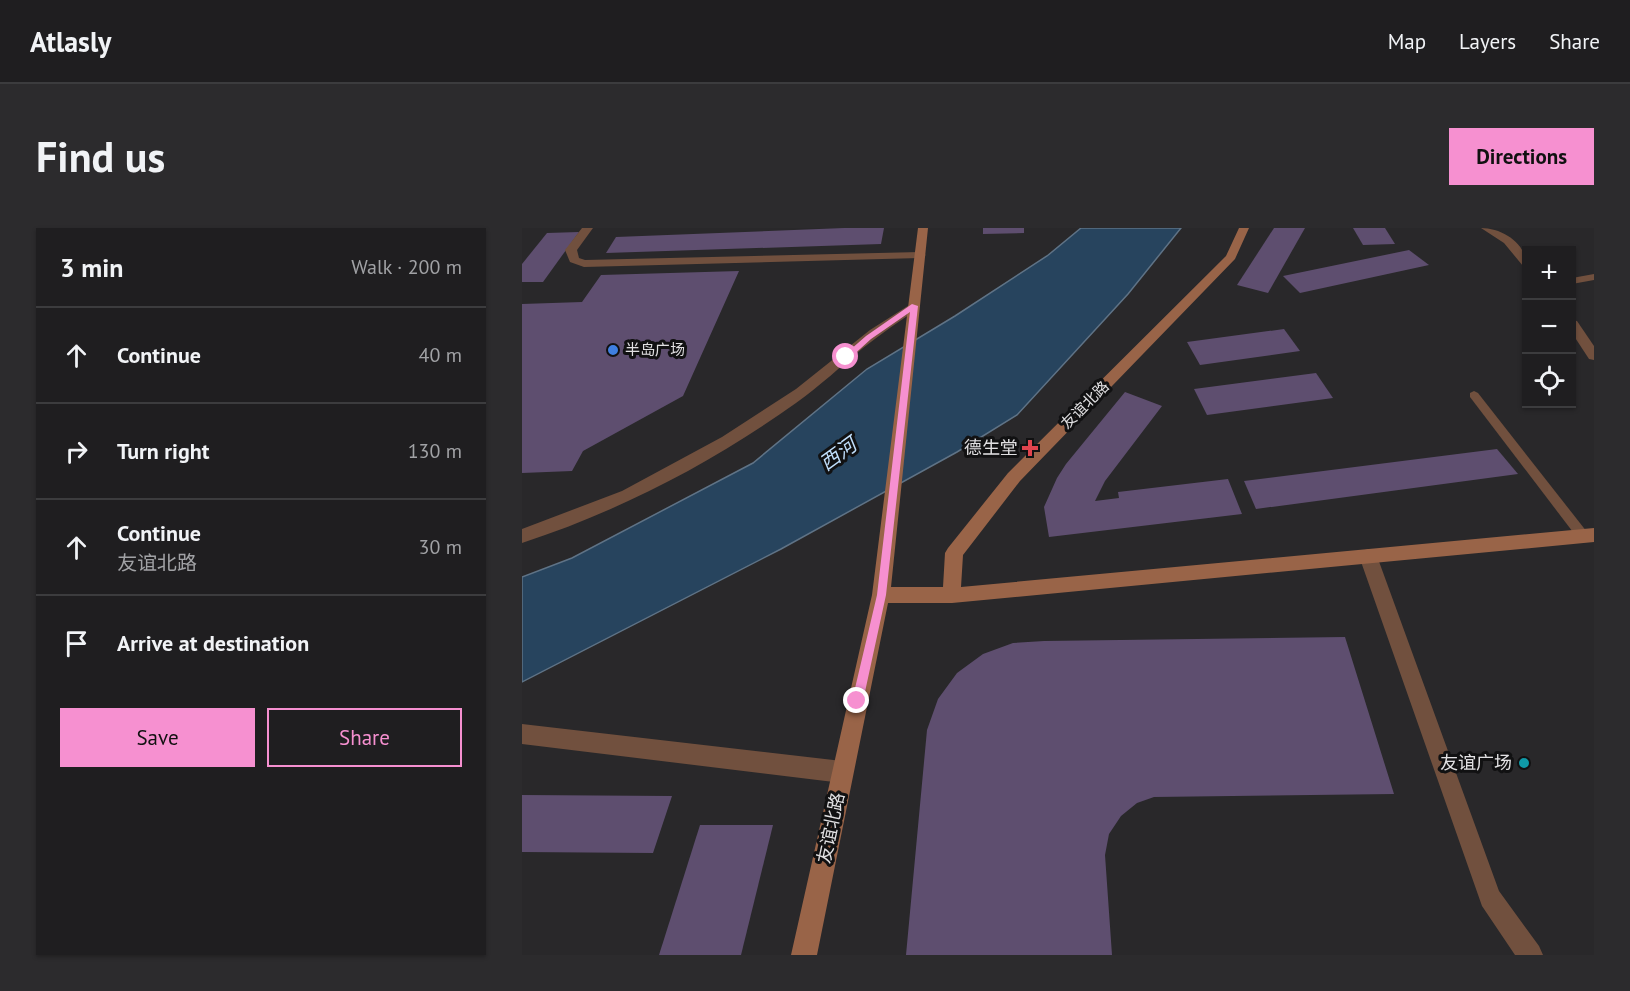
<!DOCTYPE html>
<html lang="en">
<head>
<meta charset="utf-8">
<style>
	:root { --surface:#1f1e20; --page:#2c2b2d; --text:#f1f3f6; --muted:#a1a2a5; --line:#3c3c3e; --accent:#f690d0 }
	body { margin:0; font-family:"PT Sans","Noto Sans SC",sans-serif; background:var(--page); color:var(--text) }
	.controls { position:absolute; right:18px; top:18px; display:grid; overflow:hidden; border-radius:0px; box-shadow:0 2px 4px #0004 }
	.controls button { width:54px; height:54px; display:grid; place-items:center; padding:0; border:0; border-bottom:2px solid var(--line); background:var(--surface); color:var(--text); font:30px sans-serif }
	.stop { position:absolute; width:18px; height:18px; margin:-14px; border:4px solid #f690d0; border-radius:50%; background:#fff }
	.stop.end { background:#f690d0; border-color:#fff; box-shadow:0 2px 6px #0008 }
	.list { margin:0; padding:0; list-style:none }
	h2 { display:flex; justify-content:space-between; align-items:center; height:78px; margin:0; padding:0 24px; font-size:26px }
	h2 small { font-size:20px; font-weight:400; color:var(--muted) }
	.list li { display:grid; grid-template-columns:39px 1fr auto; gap:18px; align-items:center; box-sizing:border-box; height:96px; padding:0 24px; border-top:2px solid var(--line) }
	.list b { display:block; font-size:22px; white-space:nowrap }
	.list p { margin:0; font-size:20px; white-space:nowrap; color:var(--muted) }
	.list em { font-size:20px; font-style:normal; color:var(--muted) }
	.actions { display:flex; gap:12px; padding:18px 24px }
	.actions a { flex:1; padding:14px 0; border:2px solid var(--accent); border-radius:0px; text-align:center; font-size:21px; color:var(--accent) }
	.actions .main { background:var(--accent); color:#111 }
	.icon { flex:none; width:33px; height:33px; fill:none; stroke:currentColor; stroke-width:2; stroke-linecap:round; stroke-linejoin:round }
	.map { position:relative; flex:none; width:1072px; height:727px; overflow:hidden; border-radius:0px }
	header { display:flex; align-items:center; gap:36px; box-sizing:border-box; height:84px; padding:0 30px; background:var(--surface); border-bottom:2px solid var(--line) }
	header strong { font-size:28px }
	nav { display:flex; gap:33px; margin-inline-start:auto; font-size:21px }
	.intro { display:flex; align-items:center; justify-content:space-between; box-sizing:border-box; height:144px; padding:0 36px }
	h1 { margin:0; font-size:42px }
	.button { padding:15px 27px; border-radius:0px; background:var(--accent); color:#111; font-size:21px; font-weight:700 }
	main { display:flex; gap:36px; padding:0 36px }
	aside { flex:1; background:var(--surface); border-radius:0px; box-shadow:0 2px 4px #0004 }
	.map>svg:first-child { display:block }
</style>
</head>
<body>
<header>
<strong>Atlasly</strong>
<nav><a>Map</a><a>Layers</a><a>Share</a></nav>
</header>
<div class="intro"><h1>Find us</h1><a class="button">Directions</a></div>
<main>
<aside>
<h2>3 min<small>Walk · 200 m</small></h2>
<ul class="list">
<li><svg class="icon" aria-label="ahead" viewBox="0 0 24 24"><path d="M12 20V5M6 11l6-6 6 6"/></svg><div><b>Continue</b></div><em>40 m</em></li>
<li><svg class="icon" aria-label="right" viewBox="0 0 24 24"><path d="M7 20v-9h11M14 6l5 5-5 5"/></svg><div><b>Turn right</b></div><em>130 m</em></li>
<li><svg class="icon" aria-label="ahead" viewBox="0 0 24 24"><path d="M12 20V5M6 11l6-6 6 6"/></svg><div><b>Continue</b><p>友谊北路</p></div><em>30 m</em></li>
<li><svg class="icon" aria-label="arrive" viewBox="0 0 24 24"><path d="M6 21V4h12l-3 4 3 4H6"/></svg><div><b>Arrive at destination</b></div></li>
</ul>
<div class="actions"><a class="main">Save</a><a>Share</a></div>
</aside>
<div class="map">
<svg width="1072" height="727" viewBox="0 0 1072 727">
	<rect width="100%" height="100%" fill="#29282a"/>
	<path fill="#27445e" stroke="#5f7386" stroke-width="1.5" d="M559 0H659L606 66 495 187 435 224 259 321 0 454V349L50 330 231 235 345 141 433 88 525 28Z"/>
	<g fill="#5e4e6f">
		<path d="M322 0H362L359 16 84 25 94 9Z"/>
		<path d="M461 0H502V5L461 6Z"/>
		<path d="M752 0H783L746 65 715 57Z"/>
		<path d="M831 0H863L873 16 841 17Z"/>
		<path d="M57 4 21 54H0V36L25 5Z"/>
		<path d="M887 22 907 37 778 65 761 48Z"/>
		<path d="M217 43 161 168 61 223 50 243 0 245V76L60 74 79 47Z"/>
		<path d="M762 101 778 123 678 137 665 114Z"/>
		<path d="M794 145 811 170 685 187 672 161Z"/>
		<path d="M603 164 640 178 583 253 573 273 597 270 596 264 706 251 720 286 527 309 522 279 535 250 544 236Z"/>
		<path d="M975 221 996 246 734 281 722 253Z"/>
		<path d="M823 409 872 566 632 569 615 575 599 588 587 606 583 627 590 727H384L405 502 416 471 435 445 461 426 491 415 522 413Z"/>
		<path d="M0 567 150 568 131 625 0 624Z"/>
		<path d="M178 597H251L219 727H137Z"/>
	</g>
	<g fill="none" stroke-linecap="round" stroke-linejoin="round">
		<g fill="#71503e" fill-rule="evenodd">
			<path d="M1072 46V52L1050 56V50Z"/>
			<path d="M952 163 956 165 1065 304 1067 308 1065 312H1057L948 169V165Z"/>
		</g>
		<g fill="#71503e" fill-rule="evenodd">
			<path d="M60 0H71L55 22 57 30 63 32 398 24 404 27 398 30 62 39 48 34 43 22Z"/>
			<path d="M959 0C981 0 1005 16 1005 39L1001 38 982 15Z"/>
			<path d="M392 74 396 75 398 78 396 81C377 93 359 106 341 120 319 138 298 158 274 175 190 235 98 283 0 315V301L100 263 200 209 274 161 348 102Z"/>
			<path d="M1050 92 1055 93 1072 118V132L1067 131 1050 105Z"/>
			<path d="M846 321 852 323 855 328 977 663 1017 718 1021 727H993L960 678 837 328 840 323Z"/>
			<path d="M0 496 320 533 328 536 331 544 328 552 320 555 0 516Z"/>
		</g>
		<path fill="#996448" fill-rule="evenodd" d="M396 0H406L369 359H421L423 325 426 320 486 245 704 28 717 0H727L713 31 498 253 441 327 439 359 1072 300V314L430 375H366L295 727H269L350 367Z"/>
	</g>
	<path fill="#f690d0" d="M390 76 396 78 364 367 341 473 335 478 330 473 355 367 388 84 349 111 327 131 320 129 344 108Z"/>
	<circle fill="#3f7fe0" stroke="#111112" stroke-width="2" cx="91" cy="122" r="6"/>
	<path fill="#e0444e" stroke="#111112" stroke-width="2" d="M505 211h6v6h6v6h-6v6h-6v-6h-6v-6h6z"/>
	<circle fill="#0f9aa8" stroke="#111112" stroke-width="2" cx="1002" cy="535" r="6"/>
	<g text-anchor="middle" stroke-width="6" stroke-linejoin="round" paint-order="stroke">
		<g font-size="15" fill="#e1e0e2" stroke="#111112" text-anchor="start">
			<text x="103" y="127">半岛广场</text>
		</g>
		<g font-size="15" fill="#e1e0e2" stroke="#111112">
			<text transform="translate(563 177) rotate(-45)" y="5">友谊北路</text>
		</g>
		<g font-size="18" fill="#e1e0e2" stroke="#111112" text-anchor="end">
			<text x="496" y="226">德生堂</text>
			<text x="990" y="541">友谊广场</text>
		</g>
		<g font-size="18" fill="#e1e0e2" stroke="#111112">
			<text transform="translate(309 600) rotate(-78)" y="6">友谊北路</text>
		</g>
		<g font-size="20" font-style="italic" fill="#c0dffc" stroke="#111112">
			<text transform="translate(316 226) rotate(-36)" y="7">西河</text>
		</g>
	</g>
</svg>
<div class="controls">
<button>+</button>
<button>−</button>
<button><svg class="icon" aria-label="locate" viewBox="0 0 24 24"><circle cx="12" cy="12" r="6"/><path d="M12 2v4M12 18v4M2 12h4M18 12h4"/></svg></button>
</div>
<div class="stop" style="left:324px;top:129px"></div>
<div class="stop end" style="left:335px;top:473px"></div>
</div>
</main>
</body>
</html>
